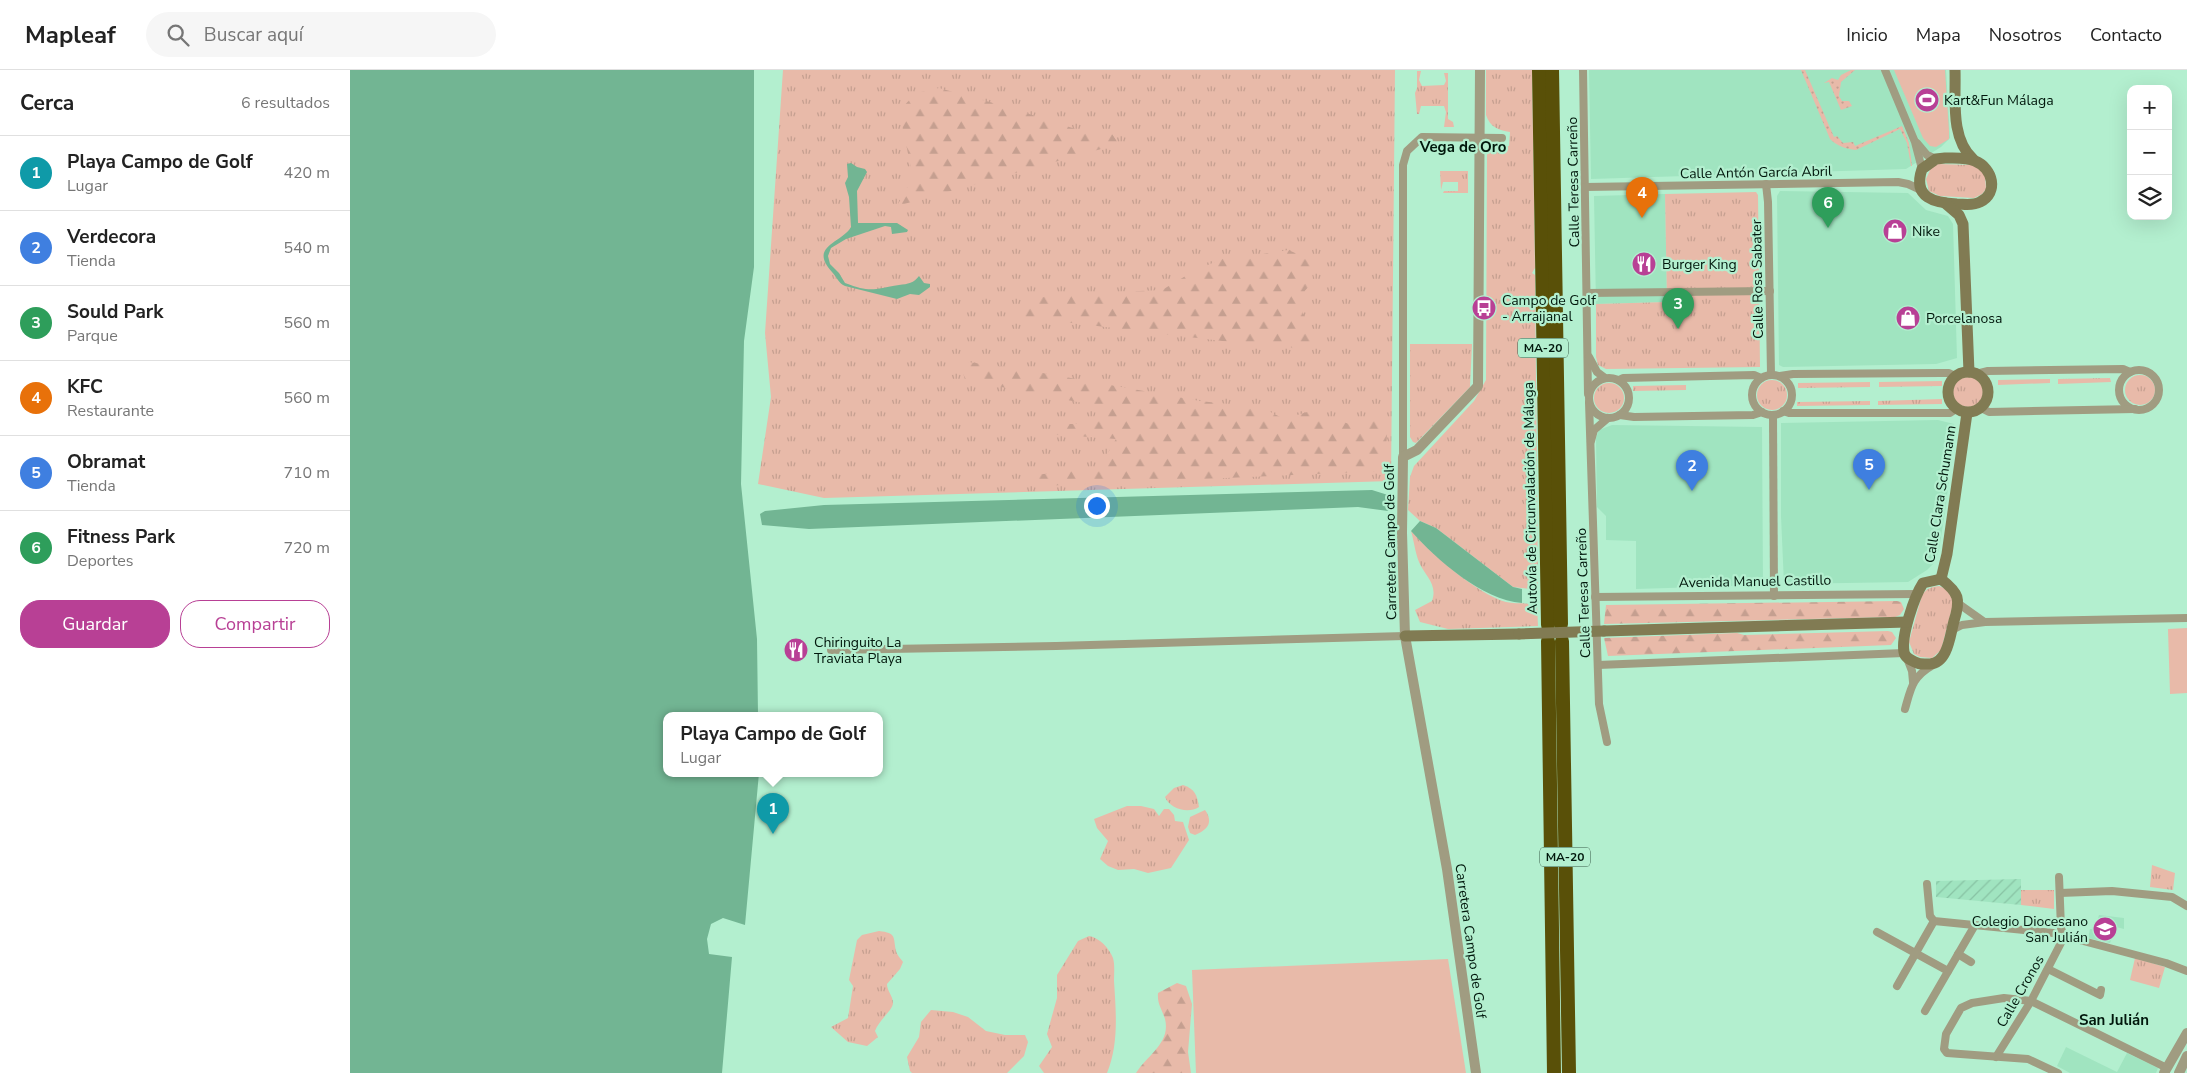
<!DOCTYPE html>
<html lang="es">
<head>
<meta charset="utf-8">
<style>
	:root { --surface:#fff; --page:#f6f6f6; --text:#222; --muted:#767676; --line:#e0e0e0; --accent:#b84095 }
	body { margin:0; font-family:"Nunito Sans",sans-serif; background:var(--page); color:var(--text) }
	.controls { position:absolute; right:15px; top:15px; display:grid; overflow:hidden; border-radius:10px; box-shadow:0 5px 20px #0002 }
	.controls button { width:45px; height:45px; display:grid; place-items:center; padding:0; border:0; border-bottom:1px solid var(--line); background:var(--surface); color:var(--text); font:25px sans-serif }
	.you { position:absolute; left:746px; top:435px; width:18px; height:18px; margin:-12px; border:4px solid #fff; border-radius:50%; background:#1a73e8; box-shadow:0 0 0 8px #1a73e833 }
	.badge { display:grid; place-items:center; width:32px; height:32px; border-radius:50%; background:var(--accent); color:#fff; font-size:16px; font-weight:700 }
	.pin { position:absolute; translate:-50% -41px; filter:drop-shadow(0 1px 2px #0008) }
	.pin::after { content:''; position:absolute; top:26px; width:18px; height:15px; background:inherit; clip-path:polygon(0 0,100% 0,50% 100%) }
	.popup { position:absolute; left:313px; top:642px; width:220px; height:65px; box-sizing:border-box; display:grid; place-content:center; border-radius:10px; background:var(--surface); filter:drop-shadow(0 1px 4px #0005); font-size:16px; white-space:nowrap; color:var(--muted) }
	.popup b { font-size:19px; color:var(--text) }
	.popup::after { content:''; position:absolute; left:50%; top:100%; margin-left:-10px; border:10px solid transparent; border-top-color:var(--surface) }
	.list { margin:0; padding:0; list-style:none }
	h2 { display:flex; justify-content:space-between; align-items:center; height:65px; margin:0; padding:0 20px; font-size:21px }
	h2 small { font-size:16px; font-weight:400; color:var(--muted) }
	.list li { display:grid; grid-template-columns:32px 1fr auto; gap:15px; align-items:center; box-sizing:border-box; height:75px; padding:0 20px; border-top:1px solid var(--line) }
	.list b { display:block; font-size:19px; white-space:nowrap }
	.list p { margin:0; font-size:16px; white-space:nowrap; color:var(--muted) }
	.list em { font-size:16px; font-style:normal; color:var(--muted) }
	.actions { display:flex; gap:10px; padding:15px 20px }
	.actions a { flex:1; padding:11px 0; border:1px solid var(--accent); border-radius:20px; text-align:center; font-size:18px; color:var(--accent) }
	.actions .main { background:var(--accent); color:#fff }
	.icon { flex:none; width:28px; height:28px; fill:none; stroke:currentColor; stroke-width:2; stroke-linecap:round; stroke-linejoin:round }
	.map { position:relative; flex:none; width:1837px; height:1003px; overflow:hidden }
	header { display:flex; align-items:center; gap:30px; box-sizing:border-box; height:70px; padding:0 25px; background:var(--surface); border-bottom:1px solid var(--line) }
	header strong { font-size:24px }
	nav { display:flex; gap:28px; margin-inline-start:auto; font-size:18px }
	.search { width:350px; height:45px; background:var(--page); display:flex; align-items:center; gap:12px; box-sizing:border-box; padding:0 18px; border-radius:28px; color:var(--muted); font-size:19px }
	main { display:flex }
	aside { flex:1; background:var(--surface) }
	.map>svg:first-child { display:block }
</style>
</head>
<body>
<header>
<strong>Mapleaf</strong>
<div class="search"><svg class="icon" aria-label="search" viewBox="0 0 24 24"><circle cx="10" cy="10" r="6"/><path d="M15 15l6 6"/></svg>Buscar aquí</div>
<nav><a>Inicio</a><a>Mapa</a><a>Nosotros</a><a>Contacto</a></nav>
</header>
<main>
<aside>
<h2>Cerca<small>6 resultados</small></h2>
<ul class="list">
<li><span class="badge" style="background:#0f9aa8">1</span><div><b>Playa Campo de Golf</b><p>Lugar</p></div><em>420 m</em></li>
<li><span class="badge" style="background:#3f7fe0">2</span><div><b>Verdecora</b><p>Tienda</p></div><em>540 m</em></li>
<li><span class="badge" style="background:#2e9e5b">3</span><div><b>Sould Park</b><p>Parque</p></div><em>560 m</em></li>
<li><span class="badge" style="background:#e8710a">4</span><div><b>KFC</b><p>Restaurante</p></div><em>560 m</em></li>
<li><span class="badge" style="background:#3f7fe0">5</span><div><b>Obramat</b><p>Tienda</p></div><em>710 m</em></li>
<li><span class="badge" style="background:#2e9e5b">6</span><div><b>Fitness Park</b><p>Deportes</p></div><em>720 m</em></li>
</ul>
<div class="actions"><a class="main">Guardar</a><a>Compartir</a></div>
</aside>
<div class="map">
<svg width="1837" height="1003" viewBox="0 0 1837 1003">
	<defs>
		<pattern id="industrial-furrows" width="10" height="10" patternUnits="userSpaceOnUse" patternTransform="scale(1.25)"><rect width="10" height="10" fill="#a0e4c0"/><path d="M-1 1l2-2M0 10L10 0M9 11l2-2" fill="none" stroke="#88c3a4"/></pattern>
		<pattern id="grass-tufts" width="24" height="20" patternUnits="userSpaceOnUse" patternTransform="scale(1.25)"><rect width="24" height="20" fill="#e8baa9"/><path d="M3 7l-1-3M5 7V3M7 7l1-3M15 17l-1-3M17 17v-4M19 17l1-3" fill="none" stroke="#c59f90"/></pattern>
		<pattern id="forest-firs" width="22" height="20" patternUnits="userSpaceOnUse" patternTransform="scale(1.25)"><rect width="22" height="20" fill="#e8baa9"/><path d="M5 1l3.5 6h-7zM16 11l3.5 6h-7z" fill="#c59f90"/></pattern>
		<pattern id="garden-dots" width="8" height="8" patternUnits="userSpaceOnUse" patternTransform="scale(1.25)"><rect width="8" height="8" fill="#e8baa9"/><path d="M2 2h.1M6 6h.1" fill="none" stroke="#c59f90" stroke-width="1.8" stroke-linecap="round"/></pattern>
	</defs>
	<rect width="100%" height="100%" fill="#b3efcf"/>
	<g fill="#a0e4c0">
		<path d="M1239 0H1596L1600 68 1591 77 1556 99 1241 109Z"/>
		<path d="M1430 121 1558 123 1576 140 1598 146 1603 154 1607 288 1586 294 1433 297 1429 295 1427 126Z"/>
		<path d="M1315 124 1317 232 1246 234 1244 126Z"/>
		<path d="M1588 350 1604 354 1605 357 1596 435 1589 480 1584 493 1577 500 1558 512 1434 514 1431 446V353Z"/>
		<path d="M1262 355 1412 357 1413 515 1286 519V471L1256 470V446L1247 437 1246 368 1249 360Z"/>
		<path d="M1749 845 1774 848V859L1766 857 1760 873 1738 868 1740 859H1745Z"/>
		<path d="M1716 977 1767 1002 1777 983 1808 998 1806 1003H1720L1707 996Z"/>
	</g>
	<path fill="url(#industrial-furrows)" d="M1671 809V835L1586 827V811Z"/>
	<g fill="url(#grass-tufts)">
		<path d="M433 0H1045L1041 411 474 428 408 414 421 327 415 263Z"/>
		<path d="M1136 0H1182L1185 198 1182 203 1185 205 1188 520 1163 517 1086 458 1070 451 1058 440 1060 407 1064 396 1124 331 1136 310 1137 82 1142 77 1159 76 1160 62C1148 60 1140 57 1136 45Z"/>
		<path d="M1067 1H1071L1069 10 1072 16 1094 15 1096 11 1094 3H1098V49L1103 52 1104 57H1094L1096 42 1094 36H1071L1069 44H1067L1065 23 1067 18Z"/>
		<path d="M1588 94 1623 95 1635 103 1636 119 1632 124 1624 128 1590 126 1579 121 1576 109 1581 98Z"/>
		<path d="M1090 101H1118V123H1093L1094 121H1108V112H1093L1091 120Z"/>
		<path d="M1406 122 1408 125 1410 297 1256 299 1248 295 1246 287V234L1317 232 1315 124Z"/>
		<path d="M1060 274H1122L1120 317 1066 373 1063 372 1060 367Z"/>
		<circle cx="1790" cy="320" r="15"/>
		<circle cx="1618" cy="322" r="15"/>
		<path d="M1760 308 1761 312 1708 314V309Z"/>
		<path d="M1700 309V313L1648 315V310Z"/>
		<circle cx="1422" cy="325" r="15"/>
		<path d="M1592 311V316L1529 317V312Z"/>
		<path d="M1520 312V317L1448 318V313Z"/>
		<circle cx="1259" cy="328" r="15"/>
		<path d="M1336 315V320L1283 321V316Z"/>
		<path d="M1592 329V334L1528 335V331Z"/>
		<path d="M1520 331V335L1447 336V332Z"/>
		<path d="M1061 461C1082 484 1127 524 1156 532 1166 534 1177 533 1187 534L1188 556 1098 559 1070 552 1065 540 1082 531C1088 514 1075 506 1069 492 1065 482 1064 471 1061 461Z"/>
		<path d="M1589 516 1596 519 1604 531 1591 580 1582 588 1570 587 1564 584 1559 572 1572 525C1577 518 1581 517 1589 516Z"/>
		<path d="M833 715C845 719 847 725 849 737 838 744 820 739 815 727L824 718Z"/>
		<path d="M777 736H791L804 739 809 746 814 739H819L824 745 825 751 833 752 839 770 821 798 798 803 784 799 768 800 758 796 750 789 758 771 747 758 744 749Z"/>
		<path d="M855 740C864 753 857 760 845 765L840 763 838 757 840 747Z"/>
		<path d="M1802 795 1825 803 1823 820 1800 817Z"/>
		<path d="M1671 820H1704V839L1671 835Z"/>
		<path d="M529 861C547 863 543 867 546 881 547 885 551 889 553 892L550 899 537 914C537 921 543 926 543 933 543 940 529 950 525 961L528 967 517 976 498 972 481 957 498 948 503 916 499 910 507 870 512 865Z"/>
		<path d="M739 866C750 868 759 878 763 888 765 895 764 904 764 911 766 942 769 974 757 1003H694L689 996 702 977 697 964 707 928V905L728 871Z"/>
		<path d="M1785 888 1815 897 1809 918 1780 910Z"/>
		<path d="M581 940 603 942 618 947 636 961 655 965H675L678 972 674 986 657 1003H562L560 1001 557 987 569 967 571 952Z"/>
	</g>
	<g fill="url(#forest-firs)">
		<path d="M589 18 654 36 744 65 762 64 769 74 547 136 563 107 549 41 566 23Z"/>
		<path d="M938 180C957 188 962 191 963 212L949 227 953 243 959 255 961 281 953 283 934 274 914 276 672 247 671 237 678 231 701 225 812 220 844 201 874 188 901 186Z"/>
		<path d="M610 291 664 298 850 331 913 338 934 349 957 342 983 348 999 354 1017 349 1038 353 1034 401 690 416 683 405 745 399 752 393 766 369 700 364 703 354H742L748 336 615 310Z"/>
		<path d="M1547 531 1551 532 1554 539 1550 545 1545 547 1254 554 1256 535Z"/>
		<path d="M1538 561 1542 562 1546 568 1541 575 1258 586 1254 568 1387 563 1394 565Z"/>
		<path d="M827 913 836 916 842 934 838 982 841 1003H786C797 985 821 973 815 949 812 939 807 934 808 923Z"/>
	</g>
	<g fill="#e8baa9">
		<path d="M1544 0H1595L1599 61V69L1586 77 1580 76 1573 68Z"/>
		<path d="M1837 558V623L1820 624 1818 559Z"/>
		<path d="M1098 889 1116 1003H846L842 900Z"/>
	</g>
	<g fill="url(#garden-dots)">
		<path d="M1451 0H1455L1484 67 1487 66 1493 73 1503 72 1505 76 1552 56 1559 73 1562 96H1561L1557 73 1550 59 1506 80C1496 79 1487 76 1480 69Z"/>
		<path d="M1501 0H1505L1491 12 1489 26 1492 31H1499L1502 36 1491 40 1479 12 1474 13 1482 8 1488 10 1491 5Z"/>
	</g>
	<g fill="#72b593">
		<path d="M0 0H404V197L394 271 391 414 407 569 408 645H317V703H409L395 855 373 848 361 854 357 869 359 884 382 887 372 1003H0Z"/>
		<path d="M501 93 507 97 515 99 517 102 507 121 508 153H547L558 160 557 162 542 164 541 157 535 156 496 169 481 178 478 186 480 194 489 203 495 213C521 223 524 219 549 215 558 214 564 213 569 206L574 213 580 214V217L569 225 560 224 547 229 495 216C488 213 487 207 482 202 458 176 492 173 501 157L499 127 495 113 498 107 497 94Z"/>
		<path d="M1022 420 1041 426 1045 432 1038 441 1008 437 459 459 412 455 410 444 415 441 474 435Z"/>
		<path d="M1070 451 1086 458 1163 517 1172 519V533C1132 530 1087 490 1061 461Z"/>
	</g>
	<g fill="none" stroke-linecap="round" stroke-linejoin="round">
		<g stroke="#a09c81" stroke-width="8">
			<path d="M1233 0 1238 324"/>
			<path d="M1535 0 1565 72 1572 99"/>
			<path d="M1567 73 1577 85 1586 89"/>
			<path d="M1416 114 1418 132 1421 304"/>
			<path d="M1235 117 1548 112 1558 114 1571 120"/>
			<path d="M1237 223 1420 221"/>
			<path d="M1239 287 1247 302 1255 308"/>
			<circle cx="1789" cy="320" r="20"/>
			<path d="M1626 304 1638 301 1773 299 1780 302"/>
			<circle cx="1422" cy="325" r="20"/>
			<path d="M1430 306 1443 304 1591 303H1599L1605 306"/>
			<circle cx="1259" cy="328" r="20"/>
			<path d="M1269 310 1273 308 1404 305 1411 308"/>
			<path d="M1239 332 1249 634 1257 672"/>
			<path d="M1631 338 1639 342 1785 339"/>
			<path d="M1433 341 1439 343H1600L1606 339"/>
			<path d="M1270 345 1284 347 1403 345 1412 342"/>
			<path d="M1423 345 1424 526"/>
			<path d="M1241 371 1244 360 1258 348"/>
			<path d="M1053 387V95L1057 81 1072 67 1152 68"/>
			<path d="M1245 527 1566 524"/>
			<path d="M1609 534 1633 551"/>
			<path d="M1602 560 1612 555 1635 552 1837 548"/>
			<path d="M481 580 706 576 1055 566"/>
			<path d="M1557 588 1562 601 1563 612"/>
			<path d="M1248 595 1554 583"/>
			<path d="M1555 639C1561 618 1562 607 1583 595"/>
			<path d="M1709 807 1711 858 1714 867"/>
			<path d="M1577 814 1580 846 1584 851 1703 863 1816 893 1837 901"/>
			<path d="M1710 823 1762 821 1822 827 1837 836"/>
			<path d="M1527 862 1598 901"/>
			<path d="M1608 884 1621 892"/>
			<path d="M1698 899 1750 925 1751 920"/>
			<path d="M1547 916 1584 851"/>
			<path d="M1575 941 1625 855"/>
			<path d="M1646 987 1681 931 1714 867"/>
			<path d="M1708 1003 1678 989 1597 983 1594 979 1596 964 1611 938 1622 933 1654 928 1681 931 1817 998"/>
		</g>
		<g stroke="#a09c81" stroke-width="10">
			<path d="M1126 1003 1097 799 1055 566 1052 463 1053 387 1067 380 1128 316 1130 0"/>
			<path d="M1814 1003 1837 963"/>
			<path d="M1829 1003 1837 986"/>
		</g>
		<g stroke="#817b53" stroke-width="11">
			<path d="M1605 0C1606 29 1600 68 1623 89"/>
			<path d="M1595 88C1604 88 1617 87 1625 91 1643 98 1649 123 1630 132 1623 136 1614 134 1607 134 1585 133 1562 128 1572 99L1586 89Z"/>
			<path d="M1595 133 1609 145 1613 154 1619 302"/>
			<circle cx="1618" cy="322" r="20"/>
			<path d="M1591 509C1609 523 1611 529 1604 551 1600 565 1598 593 1580 594 1574 594 1570 595 1565 592 1561 590 1555 588 1554 582 1551 566 1564 527 1573 513Z"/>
			<path d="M1591 509 1597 484 1617 343"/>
			<path d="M1254 561 1557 552"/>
			<path d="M1055 566 1169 564"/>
		</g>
		<g stroke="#595008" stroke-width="14">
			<path d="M1189 0 1198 555"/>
			<path d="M1202 0 1211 554"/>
			<path d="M1198 571 1204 1003"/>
			<path d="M1212 571 1219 1003"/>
		</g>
		<path stroke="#817b53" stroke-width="11" d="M1169 564 1254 561"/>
	</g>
	<defs>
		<symbol id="stadium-disc" viewBox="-11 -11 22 22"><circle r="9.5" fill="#b84095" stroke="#b3efcf"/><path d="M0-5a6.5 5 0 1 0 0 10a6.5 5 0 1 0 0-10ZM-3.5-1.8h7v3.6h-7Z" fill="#fff"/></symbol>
		<symbol id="shop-disc" viewBox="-11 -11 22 22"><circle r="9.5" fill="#b84095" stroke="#b3efcf"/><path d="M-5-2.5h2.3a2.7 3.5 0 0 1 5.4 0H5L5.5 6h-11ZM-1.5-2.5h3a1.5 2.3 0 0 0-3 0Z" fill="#fff"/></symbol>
		<symbol id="restaurant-disc" viewBox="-11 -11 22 22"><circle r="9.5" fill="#b84095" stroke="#b3efcf"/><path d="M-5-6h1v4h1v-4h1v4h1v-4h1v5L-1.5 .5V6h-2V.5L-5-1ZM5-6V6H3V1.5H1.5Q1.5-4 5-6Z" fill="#fff"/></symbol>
		<symbol id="bus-disc" viewBox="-11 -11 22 22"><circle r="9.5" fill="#b84095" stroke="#b3efcf"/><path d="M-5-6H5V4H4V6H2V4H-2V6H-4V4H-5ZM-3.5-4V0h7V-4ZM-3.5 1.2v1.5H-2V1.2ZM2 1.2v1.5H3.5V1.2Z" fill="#fff"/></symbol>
		<symbol id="school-disc" viewBox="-11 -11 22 22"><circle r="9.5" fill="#b84095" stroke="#b3efcf"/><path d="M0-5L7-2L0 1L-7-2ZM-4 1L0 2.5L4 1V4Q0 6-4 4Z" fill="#fff"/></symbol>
	</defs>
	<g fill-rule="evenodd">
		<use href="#stadium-disc" x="1563" y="16" width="28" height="28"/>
		<use href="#shop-disc" x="1531" y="147" width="28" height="28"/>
		<use href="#restaurant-disc" x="1280" y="180" width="28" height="28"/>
		<use href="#bus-disc" x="1120" y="224" width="28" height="28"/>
		<use href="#shop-disc" x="1544" y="234" width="28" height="28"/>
		<use href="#restaurant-disc" x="432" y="566" width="28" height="28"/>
		<use href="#school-disc" x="1741" y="845" width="28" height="28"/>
	</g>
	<g text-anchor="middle" stroke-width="4.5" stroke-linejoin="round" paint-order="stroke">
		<g fill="#b3efcf" stroke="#365846" stroke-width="1">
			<rect x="1168" y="268.5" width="50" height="19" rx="4"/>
			<rect x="1190" y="777.5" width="50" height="19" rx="4"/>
		</g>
		<g font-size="12" font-weight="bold" fill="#01170c">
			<text x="1193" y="282">MA-20</text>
			<text x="1215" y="791">MA-20</text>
		</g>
		<g font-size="14" fill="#01170c" stroke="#b3efcf" text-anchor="start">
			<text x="1594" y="35">Kart&amp;Fun Málaga</text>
			<text x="1562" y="166">Nike</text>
			<text x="1312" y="199">Burger King</text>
			<text x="1152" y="235">Campo de Golf<tspan x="1152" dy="16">- Arraijanal</tspan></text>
			<text x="1576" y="253">Porcelanosa</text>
			<text x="464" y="577">Chiringuito La<tspan x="464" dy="16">Traviata Playa</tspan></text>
			<text x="1738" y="856" text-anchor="end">Colegio Diocesano<tspan x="1738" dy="16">San Julián</tspan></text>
		</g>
		<g font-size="14" fill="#01170c" stroke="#b3efcf">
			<text transform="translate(1406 102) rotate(-1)" y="5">Calle Antón García Abril</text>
			<text transform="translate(1223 112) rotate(-91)" y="5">Calle Teresa Carreño</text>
			<text transform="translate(1407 209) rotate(-91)" y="5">Calle Rosa Sabater</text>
			<text transform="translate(1590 424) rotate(-81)" y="5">Calle Clara Schumann</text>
			<text transform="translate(1180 428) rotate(-91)" y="5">Autovía de Circunvalación de Málaga</text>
			<text transform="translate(1040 472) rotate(-91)" y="5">Carretera Campo de Golf</text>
			<text transform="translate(1405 511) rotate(-1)" y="5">Avenida Manuel Castillo</text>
			<text transform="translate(1233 523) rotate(-92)" y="5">Calle Teresa Carreño</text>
			<text transform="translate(1121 871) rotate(82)" y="5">Carretera Campo de Golf</text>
			<text transform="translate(1670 921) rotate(-60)" y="5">Calle Cronos</text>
		</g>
		<g font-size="15" font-weight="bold" fill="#01170c" stroke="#b3efcf">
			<text x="1113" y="82">Vega de Oro</text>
			<text x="1764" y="955">San Julián</text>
		</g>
	</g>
</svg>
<div class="controls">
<button>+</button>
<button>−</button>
<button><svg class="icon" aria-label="layers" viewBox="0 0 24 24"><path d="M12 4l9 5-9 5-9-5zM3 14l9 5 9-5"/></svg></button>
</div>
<div class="you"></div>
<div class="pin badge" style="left:423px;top:764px;background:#0f9aa8">1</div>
<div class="popup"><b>Playa Campo de Golf</b>Lugar</div>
<div class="pin badge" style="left:1342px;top:421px;background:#3f7fe0">2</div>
<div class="pin badge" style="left:1328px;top:259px;background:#2e9e5b">3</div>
<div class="pin badge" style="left:1292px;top:148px;background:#e8710a">4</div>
<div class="pin badge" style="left:1519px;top:420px;background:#3f7fe0">5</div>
<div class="pin badge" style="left:1478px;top:158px;background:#2e9e5b">6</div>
</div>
</main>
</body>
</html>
